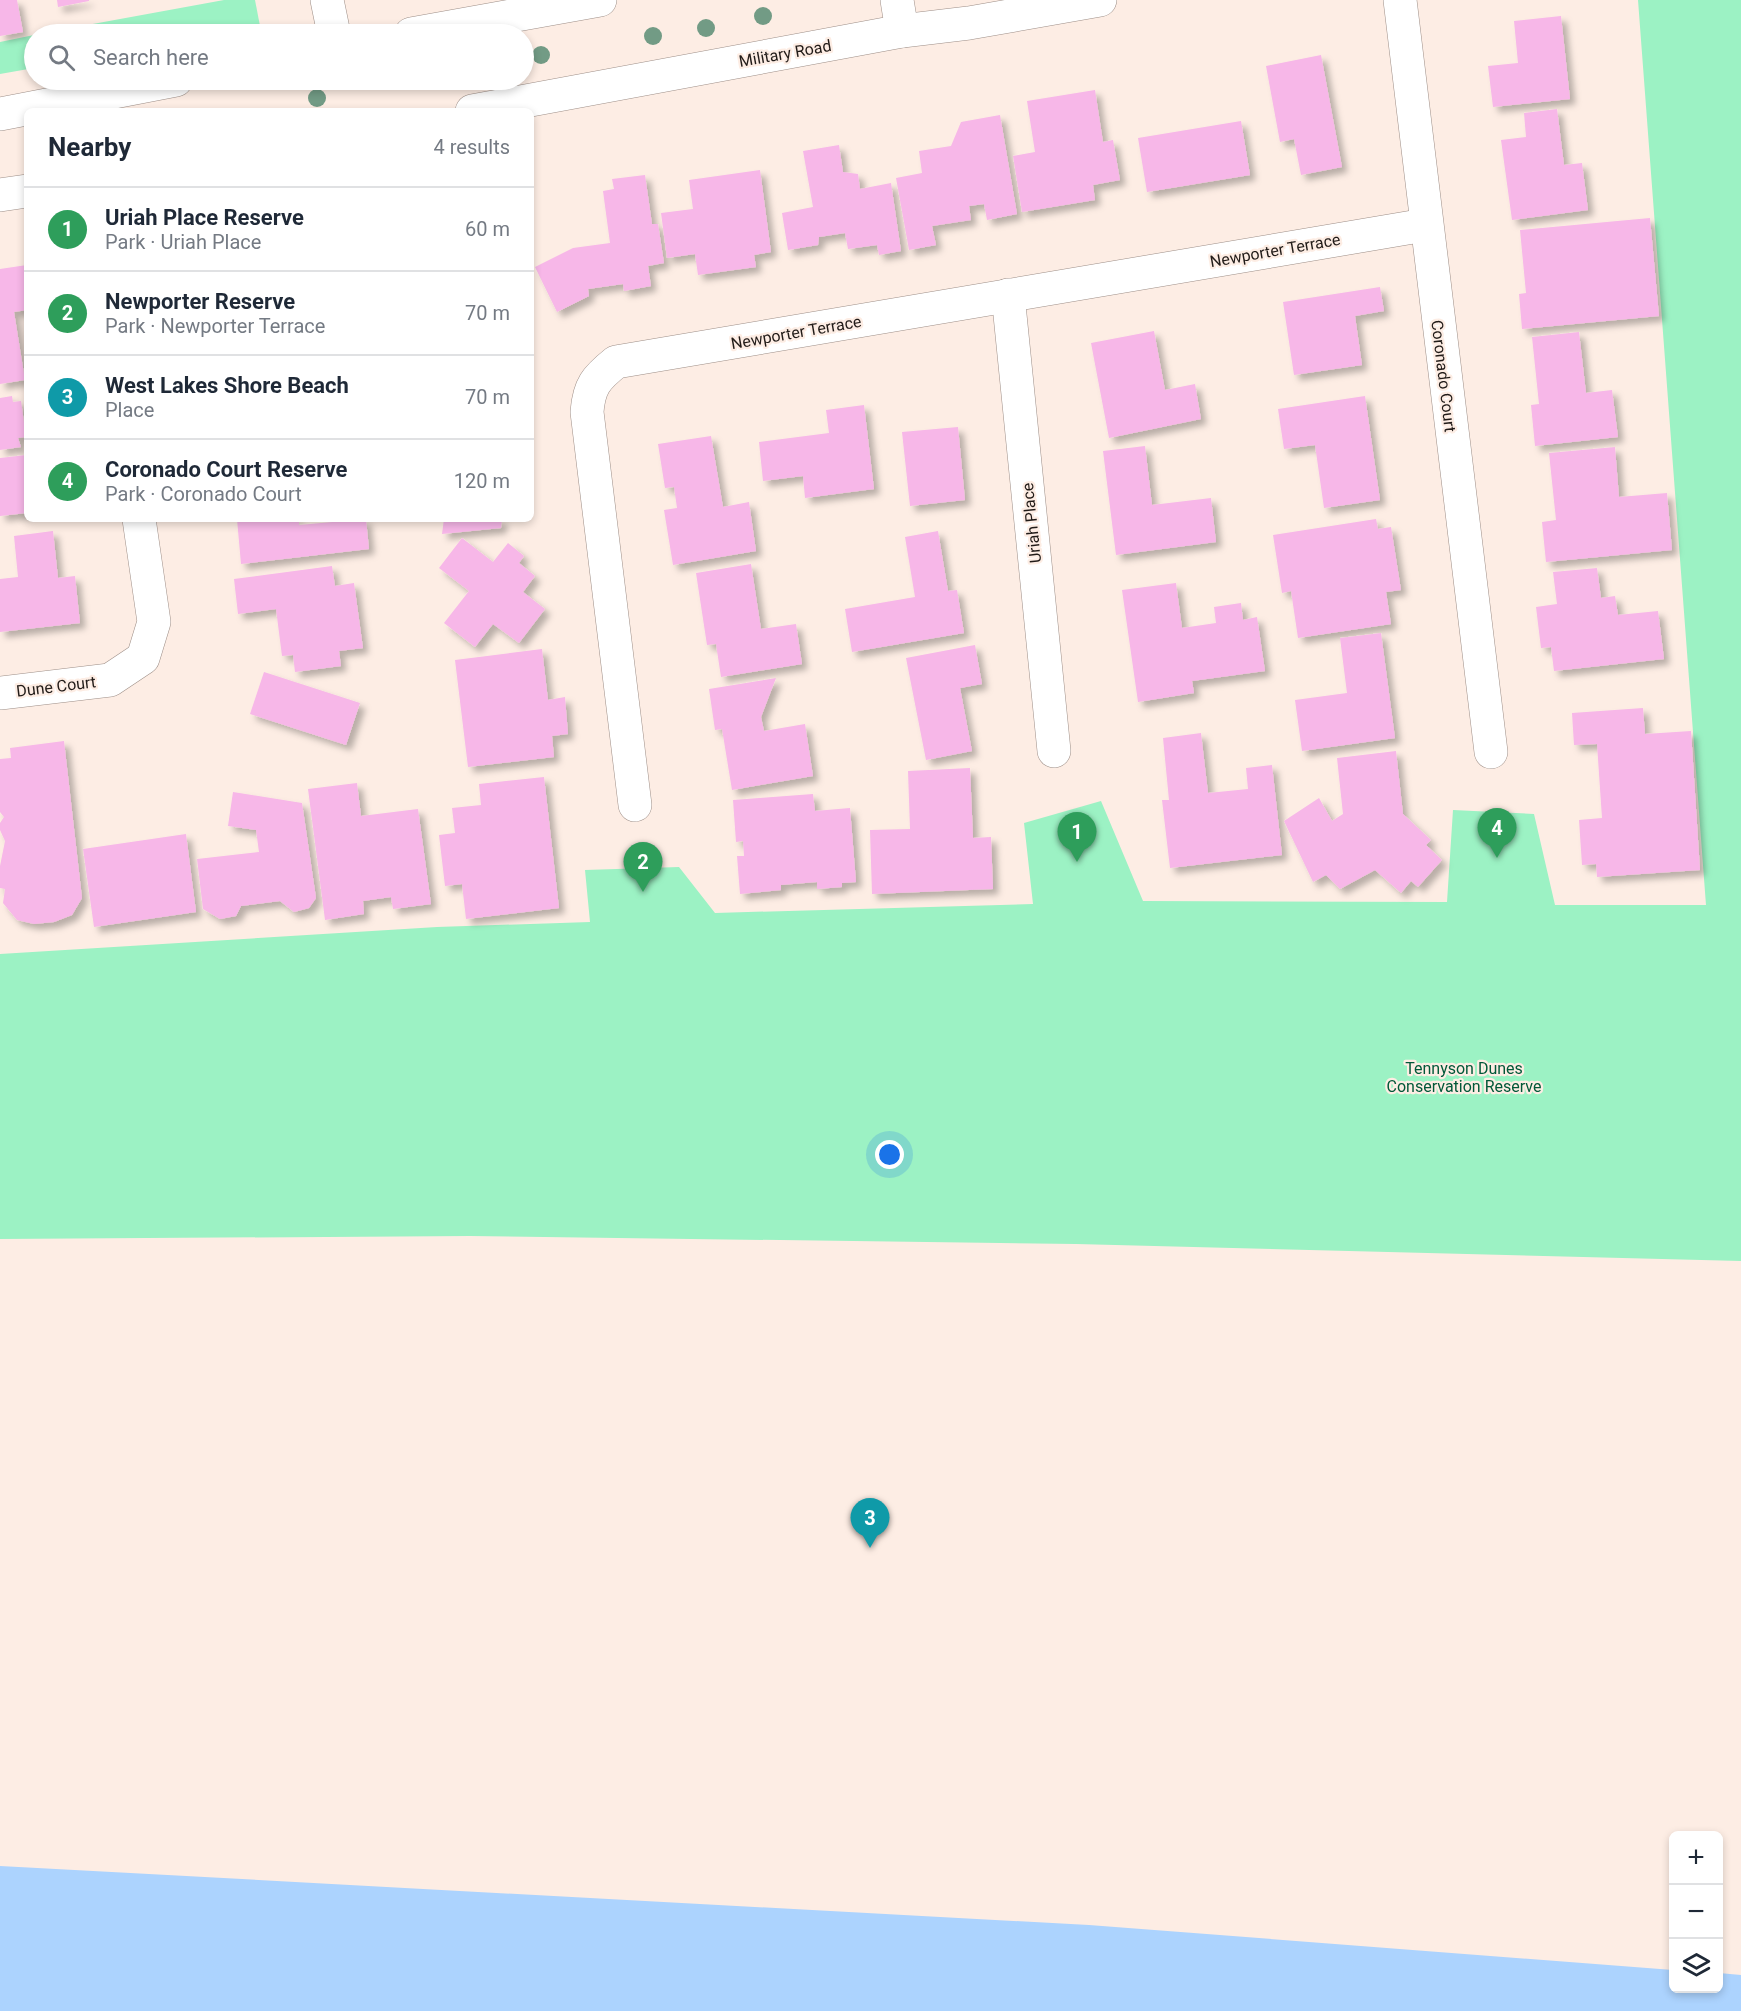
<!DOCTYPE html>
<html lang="en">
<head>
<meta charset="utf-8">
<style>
	:root { --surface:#fff; --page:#f2f2f3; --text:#1f2937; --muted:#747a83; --line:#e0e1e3; --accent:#bc3473 }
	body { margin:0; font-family:Roboto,sans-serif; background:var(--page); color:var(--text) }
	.controls { position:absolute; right:18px; bottom:18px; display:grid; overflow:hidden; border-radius:9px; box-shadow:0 3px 9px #0003 }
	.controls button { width:54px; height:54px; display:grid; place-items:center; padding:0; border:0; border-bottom:2px solid var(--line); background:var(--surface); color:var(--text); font:30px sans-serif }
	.you { position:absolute; left:890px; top:1155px; width:21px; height:21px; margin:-15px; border:4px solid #fff; border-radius:50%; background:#1a73e8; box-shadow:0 0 0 9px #1a73e833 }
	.badge { display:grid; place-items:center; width:39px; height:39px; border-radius:50%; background:var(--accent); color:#fff; font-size:20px; font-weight:700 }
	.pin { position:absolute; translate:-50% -50px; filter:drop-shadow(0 2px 3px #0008) }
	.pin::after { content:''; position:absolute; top:32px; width:21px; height:18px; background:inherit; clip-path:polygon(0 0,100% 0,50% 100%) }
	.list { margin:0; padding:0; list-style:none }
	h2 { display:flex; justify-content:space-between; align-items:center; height:78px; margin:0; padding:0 24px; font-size:26px }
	h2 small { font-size:20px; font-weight:400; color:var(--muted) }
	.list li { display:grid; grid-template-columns:39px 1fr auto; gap:18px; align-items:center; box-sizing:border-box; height:84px; padding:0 24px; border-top:2px solid var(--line) }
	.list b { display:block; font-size:22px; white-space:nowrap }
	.list p { margin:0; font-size:20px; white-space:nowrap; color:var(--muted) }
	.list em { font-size:20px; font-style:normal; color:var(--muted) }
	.icon { flex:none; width:33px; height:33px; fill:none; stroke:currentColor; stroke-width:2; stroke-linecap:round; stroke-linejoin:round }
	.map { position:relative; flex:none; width:1741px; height:2011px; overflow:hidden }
	.search { position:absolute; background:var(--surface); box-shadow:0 3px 9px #0003; left:24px; top:24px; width:510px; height:66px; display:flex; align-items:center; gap:15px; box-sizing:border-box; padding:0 21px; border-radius:33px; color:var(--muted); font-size:22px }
	.panel { position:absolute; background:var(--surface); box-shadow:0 3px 9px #0003; left:24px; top:108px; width:510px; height:414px; border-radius:9px }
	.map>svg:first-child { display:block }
</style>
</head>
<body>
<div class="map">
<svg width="1741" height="2011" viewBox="0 0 1741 2011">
	<defs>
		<filter id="shadow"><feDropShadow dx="5.5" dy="5.5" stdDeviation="3" flood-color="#0004"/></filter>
	</defs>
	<rect width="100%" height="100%" fill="#fdede4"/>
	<g fill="#9cf2c4">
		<path d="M224 0H255L260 26 214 34H38Z"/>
		<path d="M1638 0H1741V1261L1076 1244 470 1236 0 1239V954L437 927 590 922 585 870 679 867 715 913 1033 904 1024 823 1101 801 1143 901 1447 902 1453 810 1534 814 1555 905H1706Z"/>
		<path d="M34 35V68L0 74V42Z"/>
	</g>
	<path fill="#acd3fe" d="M0 1866 1089 1925 1673 1970 1674 1988H1718L1719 1973 1741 1975V2011H0Z"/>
	<g fill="#f7b7e8" filter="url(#shadow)">
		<path d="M0 0H17L23 32 0 36Z"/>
		<path d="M57 0H89V1L58 7Z"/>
		<path d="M1561 16 1570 99 1493 107 1488 66 1518 63 1514 21Z"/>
		<path d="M1321 55 1342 167 1301 175 1294 139 1280 142 1266 66Z"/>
		<path d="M1095 90 1103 142 1113 140 1120 180 1093 185 1095 200 1022 212 1013 156 1035 152 1027 101Z"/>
		<path d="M1557 109 1564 165 1582 163 1588 210 1512 220 1501 140 1526 137 1524 113Z"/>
		<path d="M1000 115 1017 214 987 220 984 204 969 206 971 220 932 226 936 245 909 250 896 178 922 173 919 151 951 146 961 122Z"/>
		<path d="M1241 121 1250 175 1147 192 1138 138Z"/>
		<path d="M839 145 843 172 858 174 860 189 891 183 901 251 879 255 877 245 848 249 845 233 819 237 818 245 788 250 782 213 813 207 803 151Z"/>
		<path d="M760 170 771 252 754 255 756 267 698 275 695 254 667 258 661 213 693 209 689 180Z"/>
		<path d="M645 175 652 224H658L664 263 648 266 651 286 624 291 623 284 588 289 589 296 557 312 535 267 573 248 610 243 603 191 614 189 612 179Z"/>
		<path d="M1650 218 1659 316 1522 329 1519 294 1526 293 1520 230Z"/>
		<path d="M27 265V310L14 312 25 380 0 384V269Z"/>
		<path d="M1380 287 1384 311 1355 316 1362 365 1294 375 1283 302Z"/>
		<path d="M1154 331 1165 390 1195 384 1201 419 1109 438 1091 343Z"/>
		<path d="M1579 332 1586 393 1612 390 1618 437 1535 446 1531 405 1539 404 1532 337Z"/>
		<path d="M12 396 13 402 21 401 26 437 18 438 21 447 0 450V398Z"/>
		<path d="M1365 396 1380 500 1324 508 1315 445 1284 449 1278 409Z"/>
		<path d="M864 405 874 489 805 498 803 476 763 481 759 442 829 433 826 410Z"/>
		<path d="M958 427 965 500 910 506 902 432Z"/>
		<path d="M711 436 723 507 749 502 756 551 673 565 664 510 677 508 674 487 665 488 658 444Z"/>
		<path d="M1145 446 1152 505 1211 498 1216 542 1116 555 1103 451Z"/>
		<path d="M1615 447 1619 497 1667 493 1672 550 1546 562 1542 522 1556 520 1549 453Z"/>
		<path d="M26 455 27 513 0 516V458Z"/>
		<path d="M237 519H299V525L366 519 369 549 241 564Z"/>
		<path d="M444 519H502L501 528 442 534Z"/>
		<path d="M1376 519 1378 529 1391 527 1401 590 1386 592 1391 624 1298 638 1291 591 1282 593 1273 535Z"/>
		<path d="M53 531 58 578 75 576 80 623 0 632V579L18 577 14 536Z"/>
		<path d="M938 531 948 591 957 590 964 633 852 652 845 609 915 597 905 537Z"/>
		<path d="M462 538 493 562 508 543 524 556 519 563 535 576 523 592 545 609 519 643 493 624 475 647 444 623 469 591 439 568Z"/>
		<path d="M751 564 761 629 796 624 802 664 721 677 716 644 707 645 696 573Z"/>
		<path d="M332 566 335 586 354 583 363 648 339 651 341 666 295 672 293 655 282 656 276 609 238 614 234 579Z"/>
		<path d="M1597 568 1601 598 1615 596 1618 615 1658 611 1664 659 1554 671 1551 647 1541 648 1536 607 1557 604 1553 572Z"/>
		<path d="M1176 583 1182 628 1216 623 1214 607 1241 603 1243 620 1257 617 1265 671 1192 681 1194 693 1138 702 1122 590Z"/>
		<path d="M1381 633 1395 738 1302 751 1295 700 1347 693 1340 638Z"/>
		<path d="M975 645 982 684 960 688 972 751 926 760 906 658Z"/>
		<path d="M542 649 548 700 565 697 568 734 552 736 554 757 468 767 455 660Z"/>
		<path d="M264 672 360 703 346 745 250 714Z"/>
		<path d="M776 678 761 717 764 731 805 724 813 776 732 790 722 729 715 730 709 689Z"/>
		<path d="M1643 708 1645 734 1691 731 1700 870 1597 877 1596 864 1582 865 1579 820 1602 818 1597 744 1574 745 1572 713Z"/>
		<path d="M1201 733 1208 793 1248 789 1246 768 1272 765 1282 855 1170 868 1162 800H1169L1163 738Z"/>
		<path d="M64 741 82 898 72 915 54 922 34 924 17 920 3 903 5 889 0 888V866L5 841 0 830V823L4 817 0 812V759L11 758 10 748Z"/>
		<path d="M1396 751 1403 814 1431 840 1426 845 1442 860 1418 887 1411 881 1401 893 1375 870 1340 889 1326 875 1313 882 1284 821 1319 798 1332 821 1343 814 1337 758Z"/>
		<path d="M970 768 973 838 991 837 993 889 872 894 870 830 910 829 908 771Z"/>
		<path d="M544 777 559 908 466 919 462 884 445 886 439 835 455 833 452 808 481 805 479 784Z"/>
		<path d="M357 783 361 816 418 809 431 904 393 909 391 897 363 901 364 914 325 920 308 789Z"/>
		<path d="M233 792 302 803 316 898 309 908 294 912 280 901 241 906 236 916 220 919 203 909 197 859 259 852 256 830 228 826Z"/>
		<path d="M813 794 815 811 850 808 856 882 842 883V887L817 889V882L781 885V890L740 894 737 856H744L743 841 736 842 733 800Z"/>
		<path d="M186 834 196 912 94 927 83 849Z"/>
	</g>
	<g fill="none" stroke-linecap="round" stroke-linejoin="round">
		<defs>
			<g id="minor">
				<path d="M327 0 334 34"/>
				<path d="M1400 0 1491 752"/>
				<path d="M1008 295 1054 751"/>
				<path d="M0 693 110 680 143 658 154 622 139 519"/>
				<path d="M635 805 587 412C589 386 596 378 616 362L1425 225"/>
			</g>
			<g id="secondary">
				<path d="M897 0 902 31"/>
				<path d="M411 34 600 0"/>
				<path d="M472 111 902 31 969 23 1100 0"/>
				<path d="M0 114 176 80"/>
				<path d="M0 195 27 191"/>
			</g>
		</defs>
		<use href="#minor" stroke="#9d8e87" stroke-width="34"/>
		<use href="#secondary" stroke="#9d8e87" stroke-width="34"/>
		<use href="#minor" stroke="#fff" stroke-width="33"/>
		<use href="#secondary" stroke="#fff" stroke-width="33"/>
	</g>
	<g fill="#729b85">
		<circle cx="763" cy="16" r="9"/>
		<circle cx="706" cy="28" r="9"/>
		<circle cx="653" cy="36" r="9"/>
		<circle cx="541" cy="55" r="9"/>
		<circle cx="317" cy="98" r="9"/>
	</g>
	<g text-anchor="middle" stroke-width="4.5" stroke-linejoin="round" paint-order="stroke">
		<g font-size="16" fill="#211b18" stroke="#fdede4">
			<text transform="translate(785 53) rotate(-10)" y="6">Military Road</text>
			<text transform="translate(1275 250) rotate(-10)" y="6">Newporter Terrace</text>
			<text transform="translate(796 332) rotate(-10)" y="6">Newporter Terrace</text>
			<text transform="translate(1444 376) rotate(83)" y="6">Coronado Court</text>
			<text transform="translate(1031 523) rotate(-96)" y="6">Uriah Place</text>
			<text transform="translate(56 686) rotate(-7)" y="6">Dune Court</text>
		</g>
		<g font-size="16" fill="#015838" stroke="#fdede4">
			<text x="1464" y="1074">Tennyson Dunes<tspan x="1464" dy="18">Conservation Reserve</tspan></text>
		</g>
	</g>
</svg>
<div class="controls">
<button>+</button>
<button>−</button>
<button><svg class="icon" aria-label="layers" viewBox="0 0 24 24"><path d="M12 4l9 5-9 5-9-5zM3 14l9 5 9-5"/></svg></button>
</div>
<div class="you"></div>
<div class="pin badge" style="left:1077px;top:862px;background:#2e9e5b">1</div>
<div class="pin badge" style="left:643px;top:892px;background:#2e9e5b">2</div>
<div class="pin badge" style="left:870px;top:1548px;background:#0f9aa8">3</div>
<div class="pin badge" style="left:1497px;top:858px;background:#2e9e5b">4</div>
<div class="search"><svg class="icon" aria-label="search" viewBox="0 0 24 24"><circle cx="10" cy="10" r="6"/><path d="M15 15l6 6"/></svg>Search here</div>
<section class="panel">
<h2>Nearby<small>4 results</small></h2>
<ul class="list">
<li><span class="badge" style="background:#2e9e5b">1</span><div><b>Uriah Place Reserve</b><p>Park · Uriah Place</p></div><em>60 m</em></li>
<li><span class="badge" style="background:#2e9e5b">2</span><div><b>Newporter Reserve</b><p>Park · Newporter Terrace</p></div><em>70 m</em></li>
<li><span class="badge" style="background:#0f9aa8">3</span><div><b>West Lakes Shore Beach</b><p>Place</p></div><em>70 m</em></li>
<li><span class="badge" style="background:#2e9e5b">4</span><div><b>Coronado Court Reserve</b><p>Park · Coronado Court</p></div><em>120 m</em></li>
</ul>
</section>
</div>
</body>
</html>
